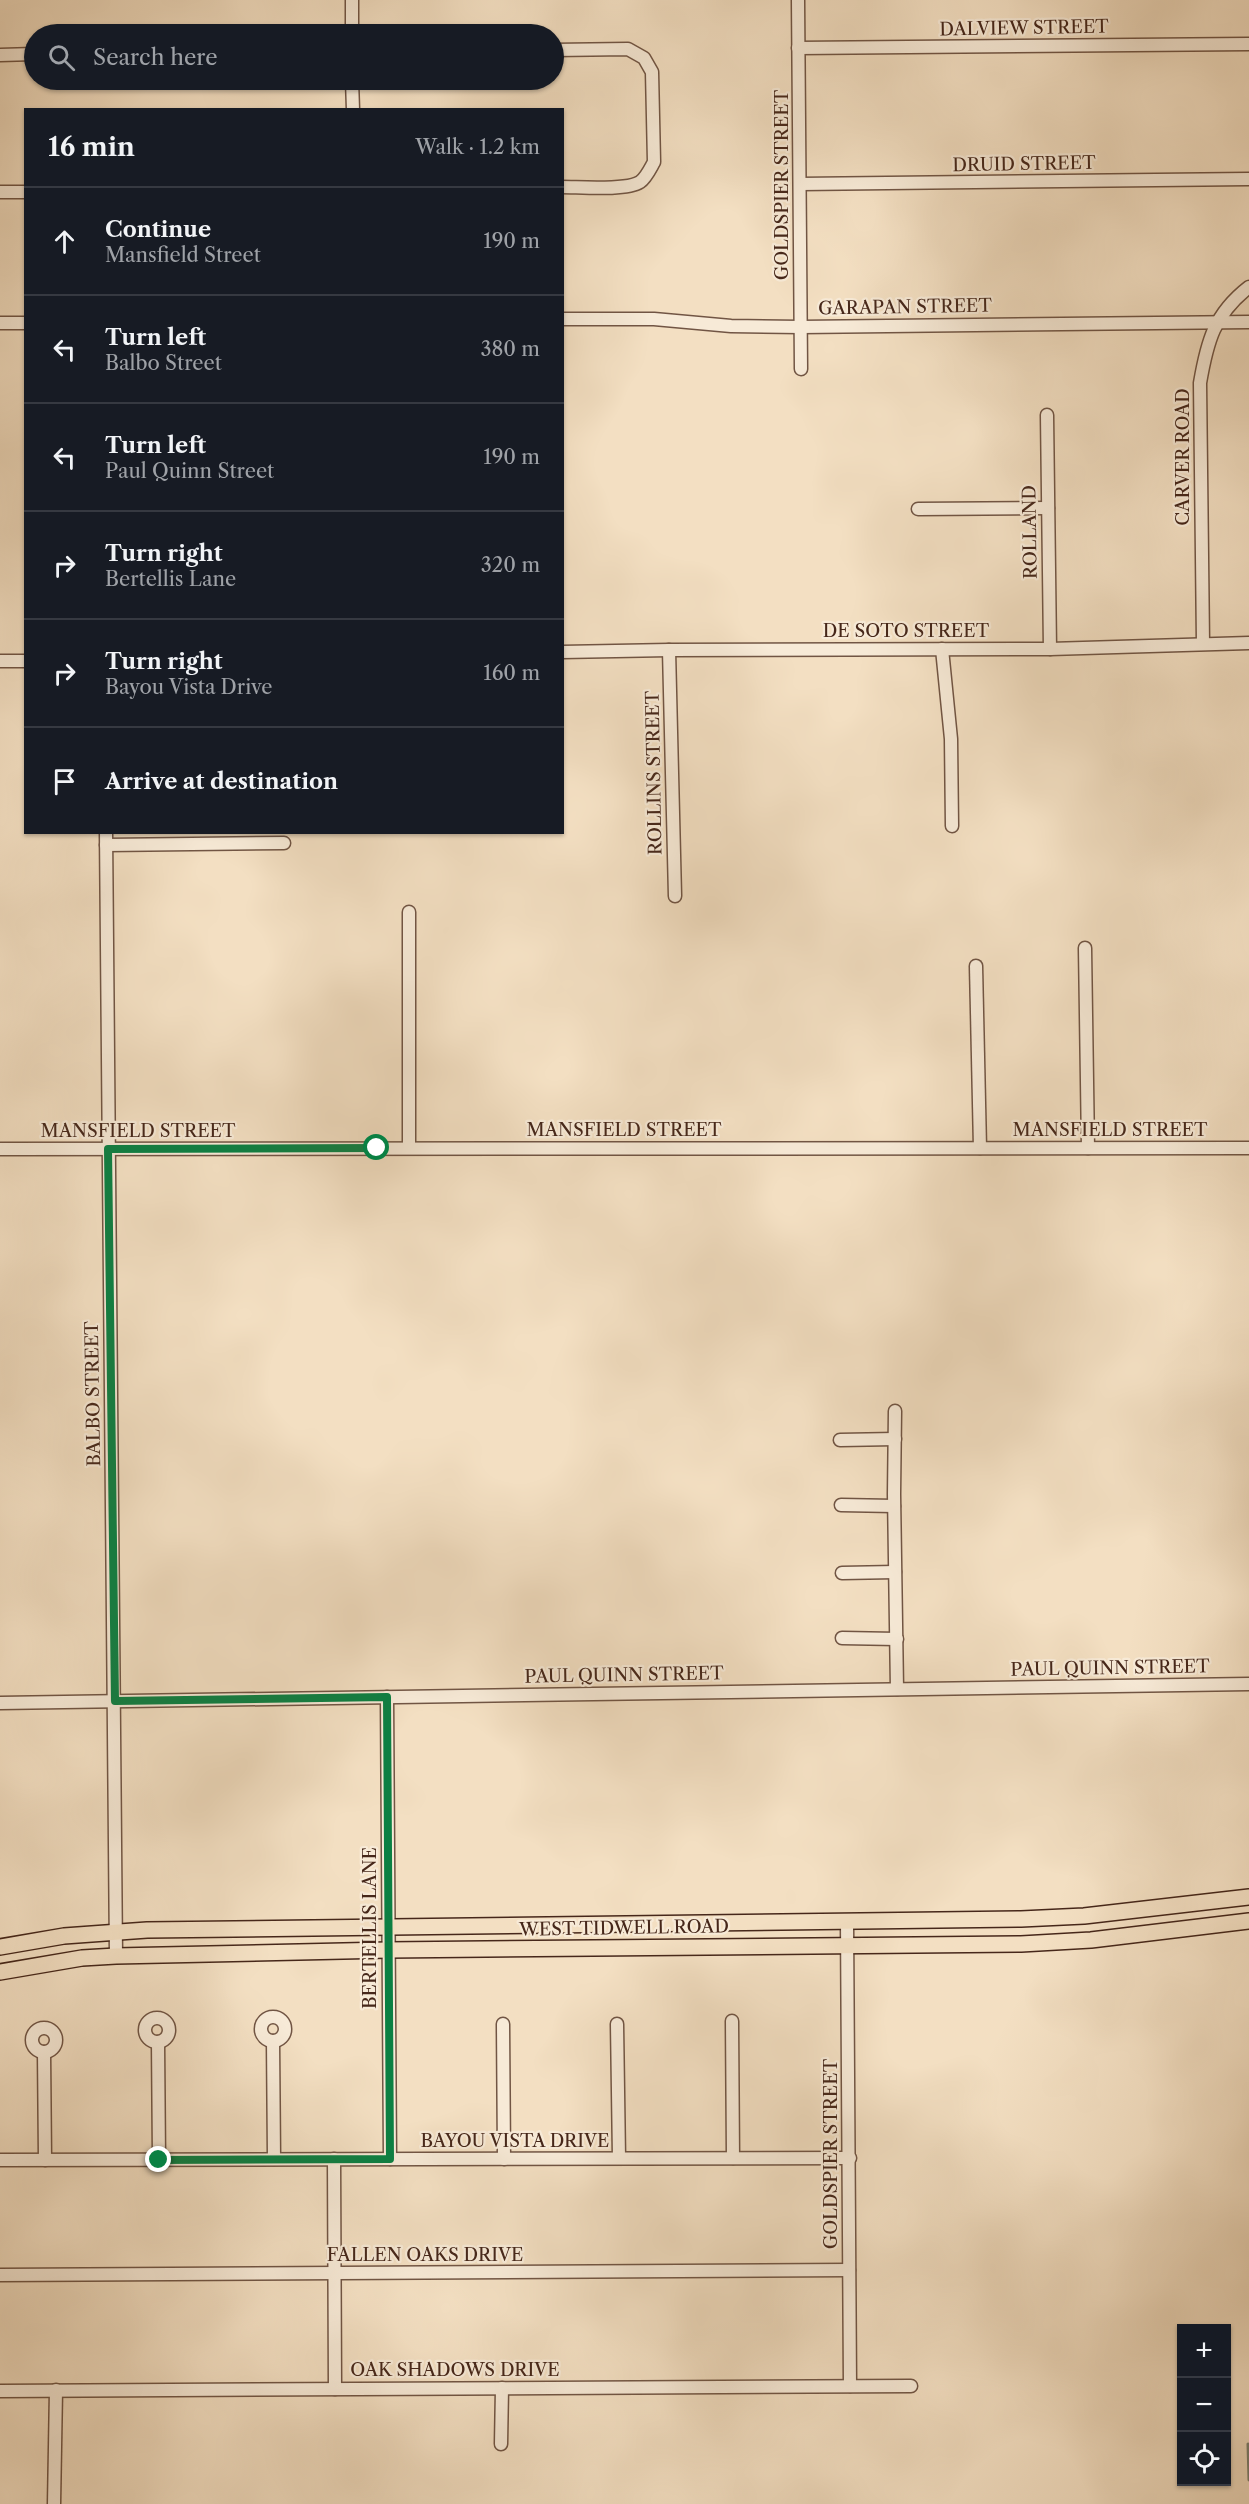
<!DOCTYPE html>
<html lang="en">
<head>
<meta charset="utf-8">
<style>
	:root { --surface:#171b24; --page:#20242c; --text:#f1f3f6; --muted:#9ea1a6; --line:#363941 }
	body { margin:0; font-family:"Libre Caslon Text",serif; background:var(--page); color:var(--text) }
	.controls { position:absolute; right:18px; bottom:18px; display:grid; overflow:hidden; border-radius:0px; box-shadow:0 2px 4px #0004 }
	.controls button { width:54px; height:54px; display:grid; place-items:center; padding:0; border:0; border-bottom:2px solid var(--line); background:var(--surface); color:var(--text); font:30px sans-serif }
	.stop { position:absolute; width:18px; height:18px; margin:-14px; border:4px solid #0b8043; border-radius:50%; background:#fff }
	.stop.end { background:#0b8043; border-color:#fff; box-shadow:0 2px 6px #0008 }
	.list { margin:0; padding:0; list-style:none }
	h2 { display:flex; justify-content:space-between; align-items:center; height:78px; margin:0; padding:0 24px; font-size:26px }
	h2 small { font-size:20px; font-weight:400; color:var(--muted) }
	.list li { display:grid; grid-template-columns:39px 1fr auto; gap:18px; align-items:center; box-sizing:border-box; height:108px; padding:0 24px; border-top:2px solid var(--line) }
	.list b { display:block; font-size:22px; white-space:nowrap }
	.list p { margin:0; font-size:20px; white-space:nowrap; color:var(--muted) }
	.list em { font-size:20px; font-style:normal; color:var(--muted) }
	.icon { flex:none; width:33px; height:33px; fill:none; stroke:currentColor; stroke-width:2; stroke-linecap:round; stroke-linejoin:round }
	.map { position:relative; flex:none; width:1249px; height:2504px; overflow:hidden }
	.search { position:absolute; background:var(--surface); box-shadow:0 2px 4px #0004; left:24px; top:24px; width:540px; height:66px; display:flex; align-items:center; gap:15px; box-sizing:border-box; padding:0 21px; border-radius:33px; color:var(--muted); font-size:22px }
	.panel { position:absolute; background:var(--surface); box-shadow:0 2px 4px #0004; left:24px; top:108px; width:540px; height:726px; border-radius:0px }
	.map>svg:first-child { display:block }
</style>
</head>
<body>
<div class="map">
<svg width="1249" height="2504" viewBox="0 0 1249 2504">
	<rect width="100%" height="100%" fill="#f3dfc2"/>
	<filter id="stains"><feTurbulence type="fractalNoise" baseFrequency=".00333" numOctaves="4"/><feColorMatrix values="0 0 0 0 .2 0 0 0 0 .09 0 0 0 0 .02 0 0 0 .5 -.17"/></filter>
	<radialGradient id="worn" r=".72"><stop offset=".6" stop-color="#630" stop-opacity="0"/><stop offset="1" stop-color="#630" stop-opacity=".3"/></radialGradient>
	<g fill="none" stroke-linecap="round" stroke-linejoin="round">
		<path stroke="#7a8172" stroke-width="3" d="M1248 2444 1249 2480"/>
		<defs>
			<g id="minor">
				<path d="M798 0 801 369"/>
				<path d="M352 34V0"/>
				<path d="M798 48 1249 44"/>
				<path d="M554 50 628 49 644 58 652 72 654 162C650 169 646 178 640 182 626 191 580 187 562 187"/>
				<path d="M0 55 34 54"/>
				<path d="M352 80 353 110"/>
				<path d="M800 184 1249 179"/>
				<path d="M0 192H26"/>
				<path d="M562 319H654L731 326 801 327 1249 322"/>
				<path d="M0 323H26"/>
				<path d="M1047 415 1050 649"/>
				<path d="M918 509 1048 508"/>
				<path d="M1203 643 1200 383C1207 342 1214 314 1249 287"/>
				<path d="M942 649 951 739 952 826"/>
				<path d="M669 650 675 896"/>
				<path d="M562 652 669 650 1050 649 1249 643"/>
				<path d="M0 661H26"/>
				<path d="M106 832 116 1956"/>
				<path d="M106 845 284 843"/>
				<path d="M1085 948 1088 1148"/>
				<path d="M976 966 980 1148"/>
				<path d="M409 1148V912"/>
				<path d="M0 1149 1249 1148"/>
				<path d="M895 1411 894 1494 897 1689"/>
				<path d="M840 1440 895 1439"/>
				<path d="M841 1505 894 1506"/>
				<path d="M842 1573 895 1572"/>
				<path d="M842 1638 897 1639"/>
				<path d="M387 1697 390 2159"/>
				<path d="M0 1703 1249 1684"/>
				<path d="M847 1922 850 2386"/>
				<circle cx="273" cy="2029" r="12"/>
				<circle cx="157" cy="2030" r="12"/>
				<path d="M732 2021 733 2158"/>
				<path d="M503 2024 504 2159"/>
				<path d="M617 2024 619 2158"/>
				<circle cx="44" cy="2040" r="12"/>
				<path d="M273 2041 274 2159"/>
				<path d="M158 2042 159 2160"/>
				<path d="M44 2052 45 2160"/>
				<path d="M334 2159 335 2389"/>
				<path d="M0 2160 850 2158"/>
				<path d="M0 2275 849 2270"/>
				<path d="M0 2391 911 2386"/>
				<path d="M501 2444 502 2388"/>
				<path d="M54 2504 56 2390"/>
			</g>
			<g id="major">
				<path d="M0 1947 64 1936 147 1930 1021 1919 1084 1916 1249 1897"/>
				<path d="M0 1972 82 1958 116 1956 388 1950 1021 1944 1091 1940 1249 1921"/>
			</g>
		</defs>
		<use href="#minor" stroke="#715544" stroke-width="15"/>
		<use href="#major" stroke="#46271a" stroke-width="18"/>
		<use href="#minor" stroke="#f7ead7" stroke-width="12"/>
		<use href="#major" stroke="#f3dfc2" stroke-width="15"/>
	</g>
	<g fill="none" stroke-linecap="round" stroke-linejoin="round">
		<path stroke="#0b8043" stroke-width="8" d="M159 2160 390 2159 387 1697 115 1701 108 1149 377 1148"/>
	</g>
	<g text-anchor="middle" stroke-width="4.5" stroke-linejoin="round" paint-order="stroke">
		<g font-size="18" fill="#46271a" stroke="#f7ead7">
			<text transform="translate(1024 28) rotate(-1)" y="6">DALVIEW STREET</text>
			<text transform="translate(1024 164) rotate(-1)" y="6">DRUID STREET</text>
			<text transform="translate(782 185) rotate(-90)" y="6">GOLDSPIER STREET</text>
			<text transform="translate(905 307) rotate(-1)" y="6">GARAPAN STREET</text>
			<text transform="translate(1183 457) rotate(-90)" y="6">CARVER ROAD</text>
			<text transform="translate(1030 532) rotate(-91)" y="6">ROLLAND</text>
			<text x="906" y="637">DE SOTO STREET</text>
			<text transform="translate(654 773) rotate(-91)" y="6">ROLLINS STREET</text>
			<text x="624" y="1136">MANSFIELD STREET</text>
			<text x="1110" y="1136">MANSFIELD STREET</text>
			<text x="138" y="1137">MANSFIELD STREET</text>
			<text transform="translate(93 1394) rotate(-91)" y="6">BALBO STREET</text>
			<text transform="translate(1110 1668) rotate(-1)" y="6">PAUL QUINN STREET</text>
			<text transform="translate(624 1675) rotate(-1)" y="6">PAUL QUINN STREET</text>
			<text transform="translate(370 1928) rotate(-90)" y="6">BERTELLIS LANE</text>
			<text transform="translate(624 1928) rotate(-1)" y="6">WEST TIDWELL ROAD</text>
			<text x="515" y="2147">BAYOU VISTA DRIVE</text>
			<text transform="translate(831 2154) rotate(-90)" y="6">GOLDSPIER STREET</text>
			<text x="425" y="2261">FALLEN OAKS DRIVE</text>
			<text x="455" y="2376">OAK SHADOWS DRIVE</text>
		</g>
	</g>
	<rect width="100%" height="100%" filter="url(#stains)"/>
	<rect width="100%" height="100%" fill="url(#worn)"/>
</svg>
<div class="controls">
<button>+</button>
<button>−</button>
<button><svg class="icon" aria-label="locate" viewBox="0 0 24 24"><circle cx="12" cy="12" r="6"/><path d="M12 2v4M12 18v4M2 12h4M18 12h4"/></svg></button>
</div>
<div class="stop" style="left:377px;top:1148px"></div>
<div class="stop end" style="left:159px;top:2160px"></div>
<div class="search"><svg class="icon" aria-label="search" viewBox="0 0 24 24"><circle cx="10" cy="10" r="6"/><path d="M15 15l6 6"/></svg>Search here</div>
<section class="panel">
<h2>16 min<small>Walk · 1.2 km</small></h2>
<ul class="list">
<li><svg class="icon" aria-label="ahead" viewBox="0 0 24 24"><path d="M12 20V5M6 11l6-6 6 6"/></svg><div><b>Continue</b><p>Mansfield Street</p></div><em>190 m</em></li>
<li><svg class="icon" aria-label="left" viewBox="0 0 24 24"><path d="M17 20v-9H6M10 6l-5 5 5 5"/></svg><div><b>Turn left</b><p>Balbo Street</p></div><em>380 m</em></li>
<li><svg class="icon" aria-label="left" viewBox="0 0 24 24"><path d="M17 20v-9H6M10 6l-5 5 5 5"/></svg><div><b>Turn left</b><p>Paul Quinn Street</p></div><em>190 m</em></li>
<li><svg class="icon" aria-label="right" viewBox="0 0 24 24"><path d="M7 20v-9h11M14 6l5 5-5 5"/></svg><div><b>Turn right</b><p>Bertellis Lane</p></div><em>320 m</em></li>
<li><svg class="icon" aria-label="right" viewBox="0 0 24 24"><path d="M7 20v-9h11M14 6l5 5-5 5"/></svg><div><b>Turn right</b><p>Bayou Vista Drive</p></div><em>160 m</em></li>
<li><svg class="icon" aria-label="arrive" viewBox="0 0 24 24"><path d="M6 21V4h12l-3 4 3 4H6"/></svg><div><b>Arrive at destination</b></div></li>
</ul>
</section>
</div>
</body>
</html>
